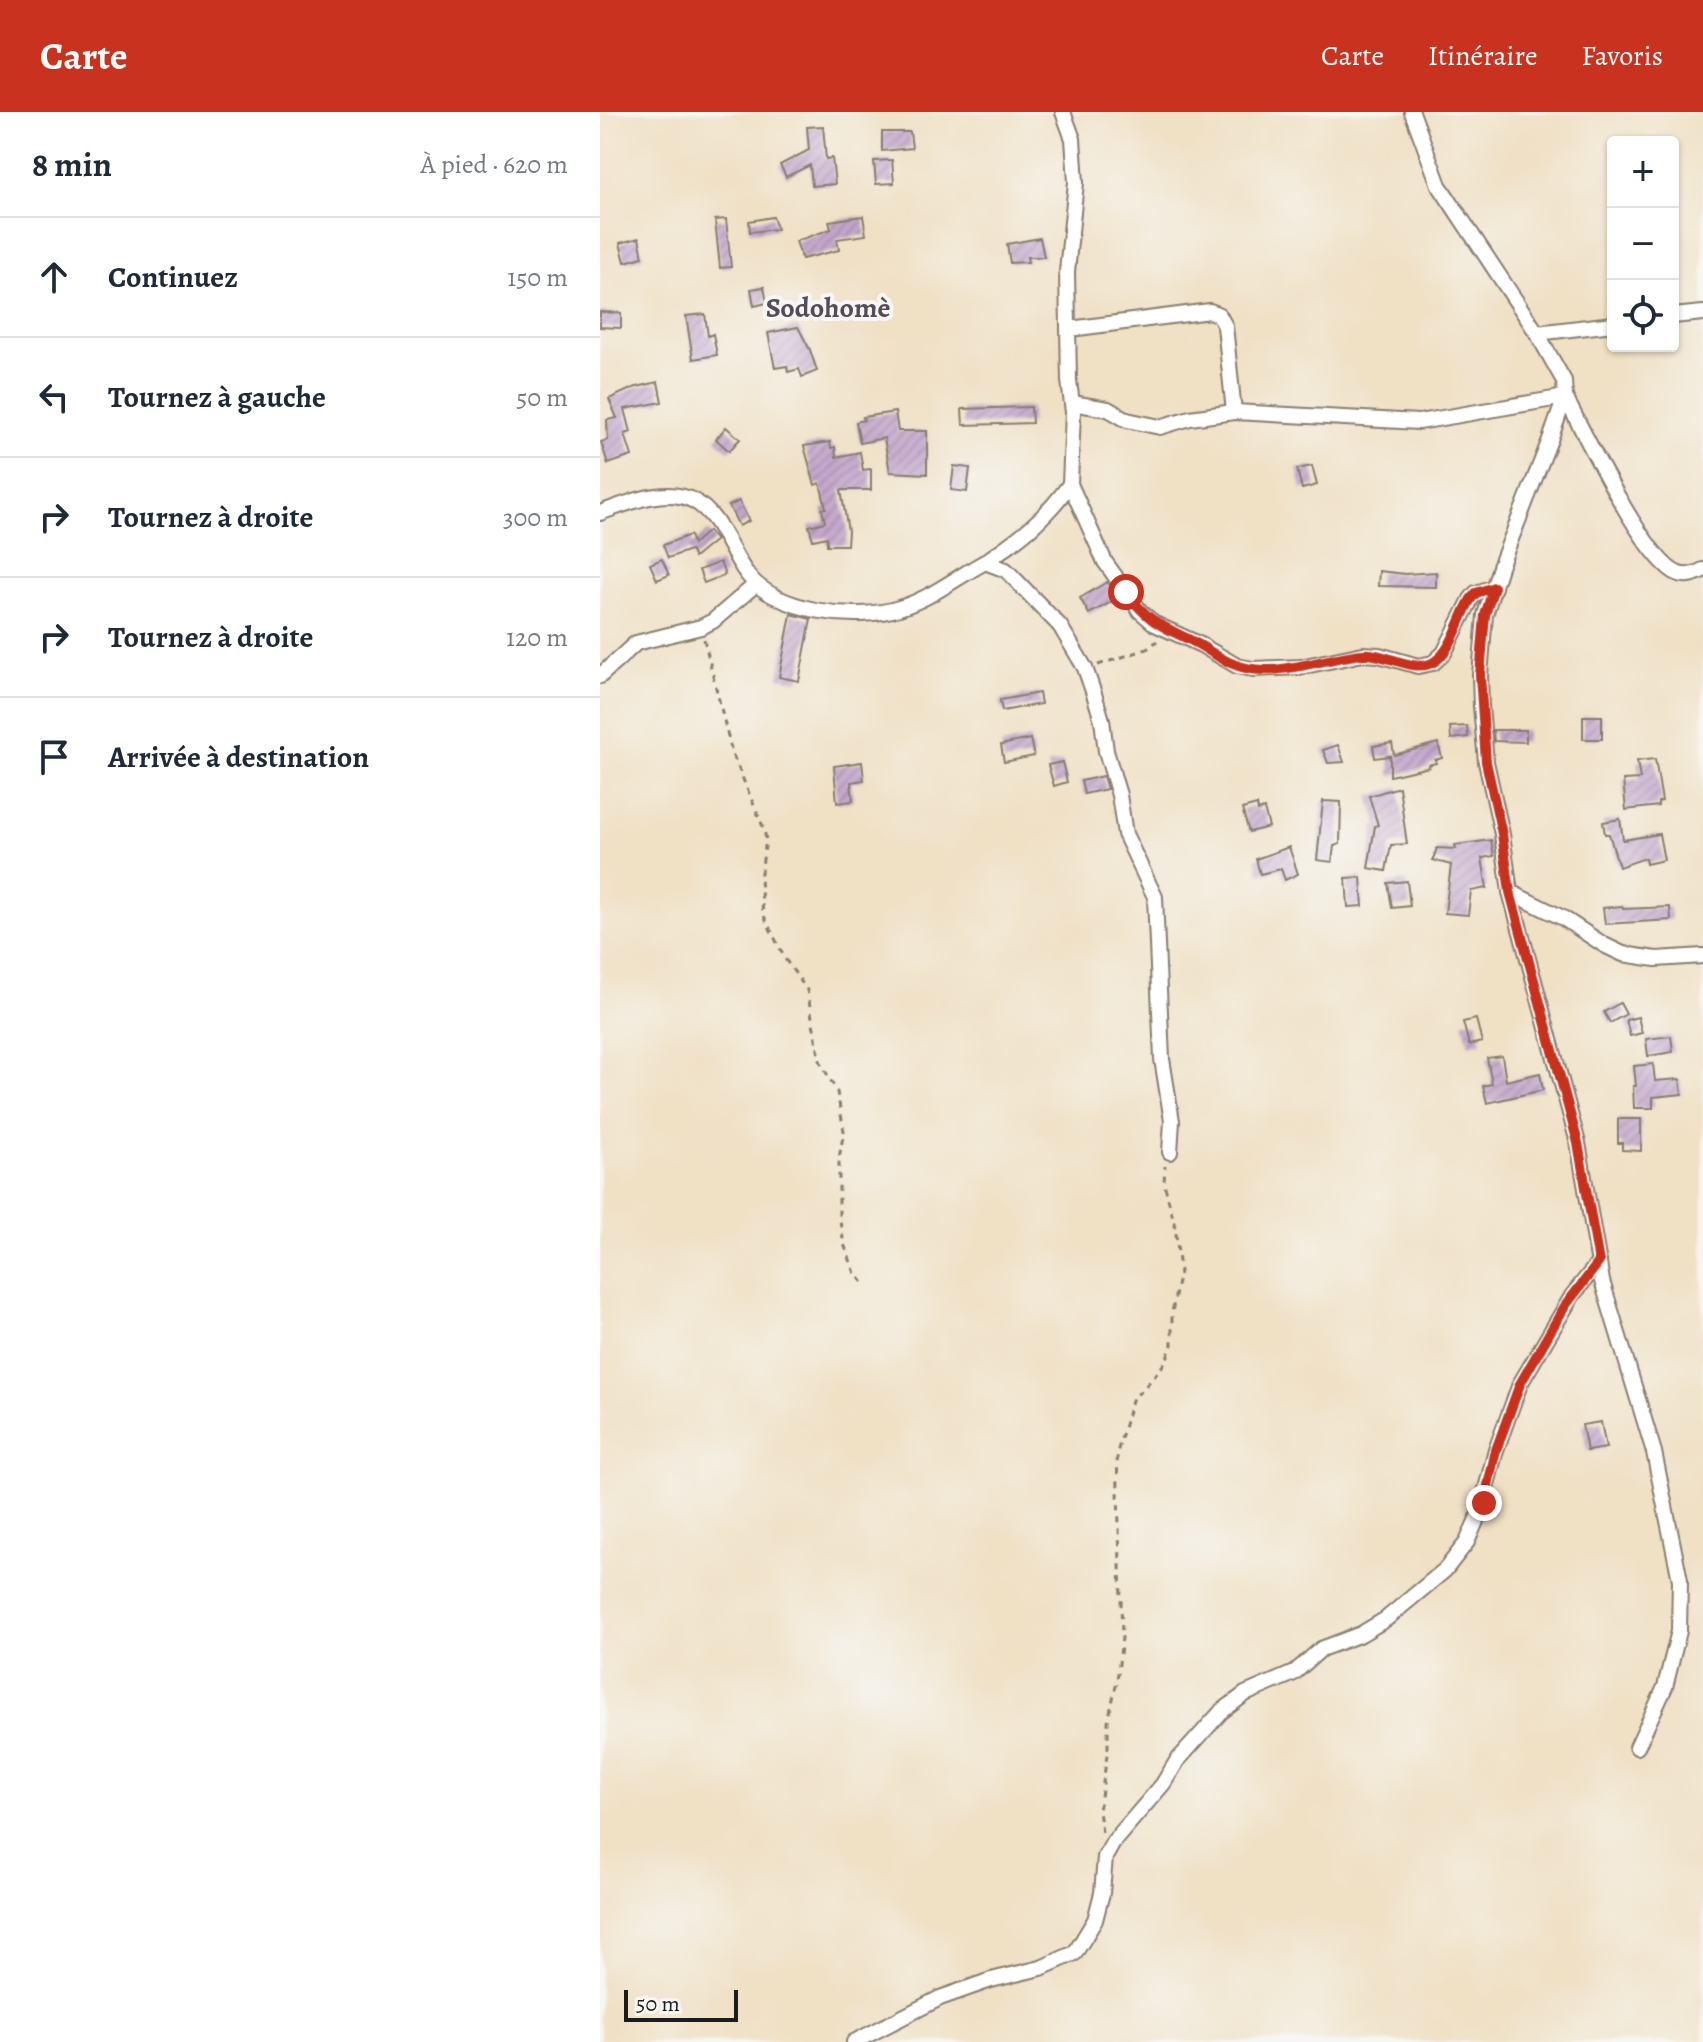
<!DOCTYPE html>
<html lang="fr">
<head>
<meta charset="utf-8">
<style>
	:root { --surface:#fff; --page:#f2f2f3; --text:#1f2937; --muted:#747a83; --line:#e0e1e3; --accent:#c8321e }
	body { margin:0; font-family:Alegreya,serif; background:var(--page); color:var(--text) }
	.controls { position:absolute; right:24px; top:24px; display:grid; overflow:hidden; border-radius:8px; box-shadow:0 2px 6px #0004 }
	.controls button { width:72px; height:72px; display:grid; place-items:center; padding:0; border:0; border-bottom:2px solid var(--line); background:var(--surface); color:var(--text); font:40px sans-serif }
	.scale { position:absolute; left:24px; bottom:20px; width:114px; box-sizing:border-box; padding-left:8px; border:4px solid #1c1c1c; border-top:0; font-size:22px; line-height:28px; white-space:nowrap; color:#1c1c1c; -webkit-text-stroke:6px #f6f6f2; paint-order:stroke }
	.stop { position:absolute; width:24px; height:24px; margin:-18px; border:6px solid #c8321e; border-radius:50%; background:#fff }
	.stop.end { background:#c8321e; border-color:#fff; box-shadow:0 2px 8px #0008 }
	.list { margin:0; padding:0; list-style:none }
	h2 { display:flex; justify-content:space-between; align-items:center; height:104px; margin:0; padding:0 32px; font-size:34px }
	h2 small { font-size:26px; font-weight:400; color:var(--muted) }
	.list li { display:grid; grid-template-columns:52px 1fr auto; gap:24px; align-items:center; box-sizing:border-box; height:120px; padding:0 32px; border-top:2px solid var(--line) }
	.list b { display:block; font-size:30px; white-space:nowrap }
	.list em { font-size:26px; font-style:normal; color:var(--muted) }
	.icon { flex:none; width:44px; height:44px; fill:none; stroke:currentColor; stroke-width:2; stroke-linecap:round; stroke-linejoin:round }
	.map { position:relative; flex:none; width:1103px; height:1930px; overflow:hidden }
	header { display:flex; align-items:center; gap:48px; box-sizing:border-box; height:112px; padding:0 40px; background:var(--accent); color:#fff }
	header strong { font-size:38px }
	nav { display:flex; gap:44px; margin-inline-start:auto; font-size:28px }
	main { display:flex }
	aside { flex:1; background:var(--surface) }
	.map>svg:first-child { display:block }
</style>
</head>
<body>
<header>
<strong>Carte</strong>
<nav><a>Carte</a><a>Itinéraire</a><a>Favoris</a></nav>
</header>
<main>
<aside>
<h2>8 min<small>À pied · 620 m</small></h2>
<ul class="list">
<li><svg class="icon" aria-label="ahead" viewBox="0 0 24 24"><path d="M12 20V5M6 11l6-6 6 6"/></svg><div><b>Continuez</b></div><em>150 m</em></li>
<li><svg class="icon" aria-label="left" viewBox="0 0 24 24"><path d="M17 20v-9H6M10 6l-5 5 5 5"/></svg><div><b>Tournez à gauche</b></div><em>50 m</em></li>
<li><svg class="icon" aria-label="right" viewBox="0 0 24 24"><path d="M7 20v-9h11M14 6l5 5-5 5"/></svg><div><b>Tournez à droite</b></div><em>300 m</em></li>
<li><svg class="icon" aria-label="right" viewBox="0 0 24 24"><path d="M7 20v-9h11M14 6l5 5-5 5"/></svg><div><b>Tournez à droite</b></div><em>120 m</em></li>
<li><svg class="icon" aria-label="arrive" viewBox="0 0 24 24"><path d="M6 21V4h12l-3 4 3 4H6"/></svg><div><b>Arrivée à destination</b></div></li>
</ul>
</aside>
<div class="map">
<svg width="1103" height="1930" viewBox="0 0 1103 1930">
	<defs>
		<pattern id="building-hatch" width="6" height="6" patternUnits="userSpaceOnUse" patternTransform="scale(2)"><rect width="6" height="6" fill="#c3a5ca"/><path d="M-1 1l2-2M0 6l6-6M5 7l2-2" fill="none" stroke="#a78dad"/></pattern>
	</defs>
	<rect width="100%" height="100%" fill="#f6f6f2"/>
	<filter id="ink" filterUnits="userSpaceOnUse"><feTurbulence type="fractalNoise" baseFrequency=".0125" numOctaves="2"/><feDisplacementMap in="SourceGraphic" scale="16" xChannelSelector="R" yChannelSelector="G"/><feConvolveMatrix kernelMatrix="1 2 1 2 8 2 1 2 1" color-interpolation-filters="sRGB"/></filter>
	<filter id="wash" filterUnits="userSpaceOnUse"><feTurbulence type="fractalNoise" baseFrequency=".006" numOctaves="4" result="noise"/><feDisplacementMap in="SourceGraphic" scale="32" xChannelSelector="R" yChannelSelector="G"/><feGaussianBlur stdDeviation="1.8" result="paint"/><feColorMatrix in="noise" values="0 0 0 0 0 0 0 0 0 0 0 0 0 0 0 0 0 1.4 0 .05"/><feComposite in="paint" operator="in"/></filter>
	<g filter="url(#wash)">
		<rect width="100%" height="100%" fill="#f0e0c4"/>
		<g id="blocks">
			<g fill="url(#building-hatch)">
				<path d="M223 14 226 47 232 46 235 72 212 74 210 53 186 65 180 53 209 38 207 15Z"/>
				<path d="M282 20H310L312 36 282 39Z"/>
				<path d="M292 48 294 71 276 72 274 49Z"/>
				<path d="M263 104 266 123 237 127 239 138 202 147 196 129 231 117 229 109Z"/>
				<path d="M173 105 177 117 150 120 149 109Z"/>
				<path d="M126 107 131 155 120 156 115 108Z"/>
				<path d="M39 126 43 145 25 150 20 131Z"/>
				<path d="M440 126 444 145H427L428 150 410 151 407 132Z"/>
				<path d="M164 175 167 191 154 194 151 177Z"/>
				<path d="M0 200 21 201V216L0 215Z"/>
				<path d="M105 202 108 224 113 222 117 243 93 247 86 204Z"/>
				<path d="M198 215 210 238 217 259 202 265 199 257 188 260 187 254 175 256 168 221Z"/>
				<path d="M58 270 62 290 25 297 31 320 25 322 32 344 8 352 1 330 8 328 7 308 17 306 9 287 33 276Z"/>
				<path d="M431 295 432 311 363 313 362 297Z"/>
				<path d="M295 300 298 319H327V362L290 360 284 326 260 331 256 310 264 308 263 305Z"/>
				<path d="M126 315 140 327 129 339 116 327Z"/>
				<path d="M230 330 231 336 235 335 236 345 260 340 263 358 271 357V378H241L248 419 247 433H227V425L213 428 209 414 225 410 222 397 226 396 220 371 215 373 204 334Z"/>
				<path d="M354 354 370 356 367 380 351 378Z"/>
				<path d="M712 354 717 373 702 377 697 357Z"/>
				<path d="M139 389 149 409 139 414 129 394Z"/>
				<path d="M108 419 116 428 94 446 90 438 68 446 63 433 90 423 93 432Z"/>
				<path d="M62 447 69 463 57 468 50 452Z"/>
				<path d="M120 450 125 463 104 471 99 458Z"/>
				<path d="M779 459 805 462 836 460V475L778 474Z"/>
				<path d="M507 470 517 487 489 502 480 486Z"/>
				<path d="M191 502 211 507 199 569 179 565Z"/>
				<path d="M439 581 441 592 402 599 400 588Z"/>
				<rect x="983" y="604" width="19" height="23"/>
				<path d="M867 614 868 625 851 627 850 615Z"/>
				<path d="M893 618H926V630L894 629Z"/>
				<path d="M430 627 434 644 404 650 401 633Z"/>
				<path d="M792 631 794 643 838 631 842 646 835 648 836 651 828 653 829 655 790 664V644L775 646 773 634Z"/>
				<path d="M738 633 744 650 728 651 723 638Z"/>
				<path d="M1055 647 1062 689 1058 690V694L1026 698 1023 668 1040 667 1037 649Z"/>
				<path d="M262 650 264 668 251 670 253 689 237 691 234 654Z"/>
				<path d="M462 650 467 670 454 674 448 653Z"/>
				<path d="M503 664 507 677 484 682 481 669Z"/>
				<path d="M799 675 807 732 791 733 786 759 768 756 775 714 778 713 769 684Z"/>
				<path d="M723 689 741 690 740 732 734 734 732 750 717 748Z"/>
				<path d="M657 693 658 699 664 697 669 715 649 720 642 697Z"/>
				<path d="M1020 707 1023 728 1059 722 1064 748 1046 752 1045 746 1019 755 1009 722H1005L1003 710Z"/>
				<path d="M891 728 894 744 882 746 887 776 871 779 868 803 845 801 851 753 833 748 837 736 856 737 855 733Z"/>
				<path d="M689 735 698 762 685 768 681 757 660 762 656 747Z"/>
				<path d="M761 765 763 794 748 795 746 766Z"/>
				<path d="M807 769 810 794 792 796 788 771Z"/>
				<path d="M1022 794 1023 797 1070 795 1071 808 1005 812 1003 796Z"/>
				<path d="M1020 891 1026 902 1010 911 1004 900Z"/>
				<path d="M1038 905 1042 921 1030 924 1026 908Z"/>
				<path d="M876 907 882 930 869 933 863 910Z"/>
				<path d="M1071 924 1073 940 1048 944 1046 927Z"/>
				<path d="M902 944 906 969 940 961 943 978 887 991 883 974 892 972 887 946Z"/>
				<path d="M1053 952 1055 969 1080 967 1082 982 1053 985V996H1034L1033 974H1036L1034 954Z"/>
				<path d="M1018 1007H1041V1039L1022 1038V1031H1018Z"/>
				<path d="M1001 1310 1006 1336 987 1339 982 1313Z"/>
			</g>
		</g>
	</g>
	<g filter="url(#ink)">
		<use href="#blocks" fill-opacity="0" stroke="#867e70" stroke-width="2"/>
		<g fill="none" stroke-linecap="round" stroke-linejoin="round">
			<defs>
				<g id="minor">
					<path d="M463 0 473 27 476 70 467 160 469 269 473 300 470 372 505 450 540 499 555 512 601 533 637 554 653 557 700 555 763 542 779 543 818 554 833 551 844 541 871 487 876 481 894 475"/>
					<path d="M812 0 839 73 937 221 964 269 965 285 951 325 900 455 885 503 880 563 881 594 886 650 902 722 910 780 978 1031 1002 1169 1054 1340 1080 1468 1079 1519 1065 1575 1037 1635"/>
					<path d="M1073 204 1103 201"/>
					<path d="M470 217 610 199 619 203 625 214 634 300 590 306 560 315 527 308 508 297 472 291"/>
					<path d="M937 221 1013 212"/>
					<path d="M634 300 819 310 965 285C984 320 1045 450 1079 462 1088 465 1095 462 1103 458"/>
					<path d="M0 401C27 391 66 374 94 389 121 404 129 439 147 462 175 500 256 510 299 496 330 487 357 465 385 450L406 458 460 514 485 556 494 582 502 608 506 639 519 683 525 722 555 785 562 947 572 1009 570 1040"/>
					<path d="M385 450C420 426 445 407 470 372"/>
					<path d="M0 564 36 531 101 515 113 509 155 473"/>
					<path d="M910 780 963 806 1004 833 1023 842 1056 847 1103 844"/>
					<path d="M254 1930 340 1886 391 1868 441 1856 475 1841 495 1808 502 1781 505 1745 514 1729 563 1672 577 1649 621 1600 645 1582 694 1561 721 1537 761 1522 786 1507 845 1458 867 1430 880 1400 896 1338 920 1272 972 1184 999 1150"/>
				</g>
			</defs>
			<use href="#minor" stroke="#867e70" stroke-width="18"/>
			<g stroke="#867e70" stroke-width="3" stroke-dasharray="6 6" stroke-linecap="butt">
				<path d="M104 527 132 641 164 717 166 728 160 767 163 802 185 847 207 878 220 949 237 980 244 1019 239 1046V1103L244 1132 255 1161 265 1173"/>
				<path d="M498 553 547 537 557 529"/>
				<path d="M502 1720 499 1699 508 1636V1609L517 1569 522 1526 517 1341 532 1288 554 1265 566 1249 572 1233V1200L580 1159 575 1113 564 1071 565 1054"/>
			</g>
			<use href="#minor" stroke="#fff" stroke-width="14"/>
		</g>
	</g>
	<g fill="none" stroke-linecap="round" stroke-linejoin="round" filter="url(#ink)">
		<path stroke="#c8321e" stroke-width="10" d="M526 480C550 511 560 513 594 530 608 537 621 548 636 553 673 568 726 545 763 542 786 540 813 562 834 550 853 538 859 506 871 487L876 481 894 475 885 503 880 563 886 650 902 722 910 780 978 1031 999 1150 965 1194 920 1272 896 1338 884 1391"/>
	</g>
	<g text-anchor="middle" stroke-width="8" stroke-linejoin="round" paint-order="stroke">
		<g font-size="28" font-weight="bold" fill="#564c59" stroke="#f6f6f2">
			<text x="228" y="205">Sodohomè</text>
		</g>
	</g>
</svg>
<div class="controls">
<button>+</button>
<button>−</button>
<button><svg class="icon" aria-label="locate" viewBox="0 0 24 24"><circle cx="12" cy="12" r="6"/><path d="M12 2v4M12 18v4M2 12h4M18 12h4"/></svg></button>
</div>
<div class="scale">50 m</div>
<div class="stop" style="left:526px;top:480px"></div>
<div class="stop end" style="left:884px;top:1391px"></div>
</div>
</main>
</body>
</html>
